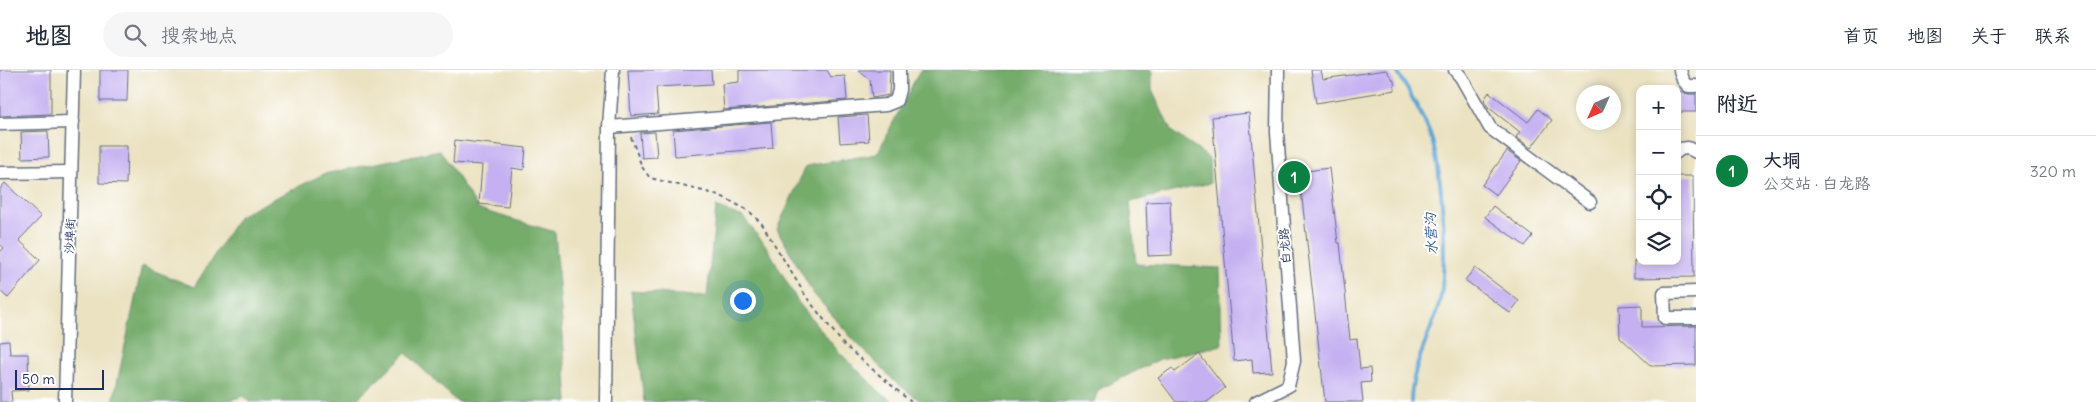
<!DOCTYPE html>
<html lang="zh">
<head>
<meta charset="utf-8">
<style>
	:root { --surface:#fff; --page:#f6f6f7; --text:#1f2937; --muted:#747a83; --line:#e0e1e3; --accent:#0b8043 }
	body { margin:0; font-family:Delius,"LXGW WenKai TC",sans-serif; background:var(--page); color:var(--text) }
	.controls { position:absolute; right:15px; top:15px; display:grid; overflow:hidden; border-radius:10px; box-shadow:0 2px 8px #0003 }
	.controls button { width:45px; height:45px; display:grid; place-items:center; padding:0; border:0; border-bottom:1px solid var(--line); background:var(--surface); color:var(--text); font:25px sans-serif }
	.compass { position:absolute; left:1576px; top:15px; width:45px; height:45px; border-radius:50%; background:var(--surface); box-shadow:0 2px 8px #0003; rotate:225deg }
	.scale { position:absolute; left:15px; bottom:12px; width:89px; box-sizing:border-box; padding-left:5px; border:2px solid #1b2f5e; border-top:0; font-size:14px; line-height:18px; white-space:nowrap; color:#1b2f5e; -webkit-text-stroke:4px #fff; paint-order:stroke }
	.you { position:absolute; left:742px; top:230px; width:18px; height:18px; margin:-12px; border:4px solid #fff; border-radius:50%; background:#1a73e8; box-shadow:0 0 0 8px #1a73e833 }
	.badge { display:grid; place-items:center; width:32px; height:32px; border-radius:50%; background:var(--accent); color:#fff; font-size:16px; font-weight:700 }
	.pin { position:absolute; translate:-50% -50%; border:2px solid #fff; box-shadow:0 1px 5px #0006 }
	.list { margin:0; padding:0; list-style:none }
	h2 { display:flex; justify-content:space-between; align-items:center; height:65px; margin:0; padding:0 20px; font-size:21px }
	h2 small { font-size:16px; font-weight:400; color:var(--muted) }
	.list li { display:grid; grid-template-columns:32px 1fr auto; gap:15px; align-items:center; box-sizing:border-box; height:70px; padding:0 20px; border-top:1px solid var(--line) }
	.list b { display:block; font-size:19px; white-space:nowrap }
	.list p { margin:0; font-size:16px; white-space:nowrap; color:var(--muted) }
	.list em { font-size:16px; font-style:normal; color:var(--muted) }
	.icon { flex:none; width:28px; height:28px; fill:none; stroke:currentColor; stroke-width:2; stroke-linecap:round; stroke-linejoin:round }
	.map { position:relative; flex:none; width:1696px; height:332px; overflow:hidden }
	header { display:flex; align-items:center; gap:30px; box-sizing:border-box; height:70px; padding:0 25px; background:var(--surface); border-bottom:1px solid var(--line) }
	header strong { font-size:24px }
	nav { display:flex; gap:28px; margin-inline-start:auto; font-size:18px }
	.search { width:350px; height:45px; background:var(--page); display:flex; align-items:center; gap:12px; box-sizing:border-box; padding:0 18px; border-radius:28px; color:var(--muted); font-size:19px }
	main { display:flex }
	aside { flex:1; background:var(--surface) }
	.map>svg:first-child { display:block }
</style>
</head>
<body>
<header>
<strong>地图</strong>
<div class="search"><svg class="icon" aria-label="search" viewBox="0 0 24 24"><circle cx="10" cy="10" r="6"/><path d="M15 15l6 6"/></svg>搜索地点</div>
<nav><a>首页</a><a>地图</a><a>关于</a><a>联系</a></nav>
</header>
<main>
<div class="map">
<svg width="1696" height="332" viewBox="0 0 1696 332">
	<rect width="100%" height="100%" fill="#fff"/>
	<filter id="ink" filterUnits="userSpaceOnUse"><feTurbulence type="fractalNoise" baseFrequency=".02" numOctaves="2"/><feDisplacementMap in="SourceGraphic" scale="10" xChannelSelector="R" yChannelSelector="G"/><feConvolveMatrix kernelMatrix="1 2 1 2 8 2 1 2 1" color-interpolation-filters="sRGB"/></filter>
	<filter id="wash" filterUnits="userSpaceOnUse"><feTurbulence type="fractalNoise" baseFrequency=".0096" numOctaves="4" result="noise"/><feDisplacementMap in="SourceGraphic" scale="20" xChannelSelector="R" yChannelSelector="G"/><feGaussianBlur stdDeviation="1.12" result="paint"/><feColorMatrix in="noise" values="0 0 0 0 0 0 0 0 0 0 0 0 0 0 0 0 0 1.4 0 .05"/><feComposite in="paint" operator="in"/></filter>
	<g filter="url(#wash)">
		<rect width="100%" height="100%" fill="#ebe2c1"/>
		<g fill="#74ac6a" stroke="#486e64">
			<path d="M920 0H1152V20L1171 61 1209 88 1210 113 1130 132 1136 194 1220 198 1222 275 1160 289 1098 320 1094 332H922L894 311 851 267 813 223 777 159 806 96 877 84Z"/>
			<path d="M440 80 478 139 555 162 568 332H457L406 283 354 332H249L244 326 223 332H113L142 196 194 217 239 146 324 104Z"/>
			<path d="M716 137 743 147 767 177 798 232 838 281 881 323 894 332H644L631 221 707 227Z"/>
		</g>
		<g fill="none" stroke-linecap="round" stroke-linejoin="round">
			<path stroke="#5da5d4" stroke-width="4" d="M1396 0C1407 19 1419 37 1427 57 1443 90 1449 198 1439 234 1430 266 1411 298 1411 332"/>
		</g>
		<g id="blocks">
			<g fill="#c5b1f1">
				<path d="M0 0H51V44L0 46Z"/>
				<path d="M100 0H128L127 31H100Z"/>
				<path d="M628 0H711L712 14 656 17 658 44 631 46Z"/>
				<path d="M739 0H827L831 7 845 6 847 30 724 40 722 14 739 12Z"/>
				<path d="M858 0H890L889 25 872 28 870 10Z"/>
				<path d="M1311 0H1321L1323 9 1386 0 1394 11 1395 20 1316 33Z"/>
				<path d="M1677 20 1688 24H1696V42H1677Z"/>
				<path d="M1489 22 1528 52 1538 39 1552 50 1531 78 1516 67 1520 62 1488 37 1484 30Z"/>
				<path d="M1249 43 1272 302 1253 303 1252 289 1234 291 1212 47Z"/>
				<path d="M867 45 869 71 840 73 838 47Z"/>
				<path d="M771 52 773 78 675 86 673 60Z"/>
				<path d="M48 61 49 87 22 88 21 62Z"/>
				<path d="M655 62 657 87 642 88 640 63Z"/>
				<path d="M455 70 526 78 524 100 512 98 508 137 479 134 482 95 453 93Z"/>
				<path d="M99 76H127L126 114 99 113Z"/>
				<path d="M1507 81 1521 91 1496 125 1482 115Z"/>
				<path d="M1329 98 1338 173H1340L1350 270 1357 269 1360 299 1370 298 1371 312 1361 313 1363 332H1325L1299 102Z"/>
				<path d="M1677 106H1693L1694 207 1634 208V191H1677Z"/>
				<path d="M5 113 41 147 19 170 40 190 8 228 0 221V182L4 178 0 174V119Z"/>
				<path d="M1170 131 1172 185 1148 186 1146 132Z"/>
				<path d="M1493 136 1533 166 1525 176 1485 147Z"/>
				<path d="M1475 198 1519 231 1510 243 1465 210Z"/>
				<path d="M1642 235V257L1696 256V295L1651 296 1620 267 1619 236Z"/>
				<path d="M9 271 10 284H28L29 320 11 321 12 332H0V272Z"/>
				<path d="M1199 284 1225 318 1207 332H1176L1158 308 1172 298 1175 302Z"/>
			</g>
		</g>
	</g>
	<g filter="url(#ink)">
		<use href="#blocks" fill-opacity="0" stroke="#646e81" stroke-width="1"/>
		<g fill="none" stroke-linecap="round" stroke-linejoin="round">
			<defs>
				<g id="minor">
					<path d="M1455 0 1461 7 1490 58 1590 132"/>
					<path d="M1680 0 1683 10 1688 16H1696"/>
					<path d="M0 54 73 52"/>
					<path d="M609 57 886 35 896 31 899 20V0"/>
					<path d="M1677 82 1680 79 1688 78 1696 82"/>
					<path d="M0 103 71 102"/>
					<path d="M1696 222 1664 223 1665 248H1696"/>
					<path d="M65 332 74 0"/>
					<path d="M606 332 609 57 613 0"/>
					<path d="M1256 332 1288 316 1294 291 1277 62 1278 0"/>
				</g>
			</defs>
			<use href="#minor" stroke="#646e81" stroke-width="15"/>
			<path stroke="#646e81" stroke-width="2" stroke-dasharray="4 4" stroke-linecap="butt" d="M631 67 642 97 650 108 719 125 749 141 762 154 807 228 844 275 911 332"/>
			<use href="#minor" stroke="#fff" stroke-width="12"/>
		</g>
	</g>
	<g text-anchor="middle" stroke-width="4" stroke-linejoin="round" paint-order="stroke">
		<g font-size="12" fill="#1b2f5e" stroke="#fff">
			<text transform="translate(70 166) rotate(-88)" y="4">沙埠街</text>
			<text transform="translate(1285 176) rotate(-94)" y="4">白龙路</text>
		</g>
		<g font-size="14" font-style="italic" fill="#355e8d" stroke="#fff">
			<text transform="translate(1431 164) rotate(-93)" y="5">水营沟</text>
		</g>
	</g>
</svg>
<div class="controls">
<button>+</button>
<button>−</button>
<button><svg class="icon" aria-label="locate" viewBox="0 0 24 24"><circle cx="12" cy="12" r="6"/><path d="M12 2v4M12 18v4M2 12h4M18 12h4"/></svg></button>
<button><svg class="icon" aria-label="layers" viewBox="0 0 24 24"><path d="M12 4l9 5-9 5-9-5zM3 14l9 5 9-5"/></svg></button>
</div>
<svg class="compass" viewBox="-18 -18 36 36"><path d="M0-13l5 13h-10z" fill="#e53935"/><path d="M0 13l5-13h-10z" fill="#747a83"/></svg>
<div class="scale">50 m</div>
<div class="you"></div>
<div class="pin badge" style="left:1294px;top:107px">1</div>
</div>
<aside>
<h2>附近<small></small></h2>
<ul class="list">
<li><span class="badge">1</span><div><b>大垌</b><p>公交站 · 白龙路</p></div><em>320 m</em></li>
</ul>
</aside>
</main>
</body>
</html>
